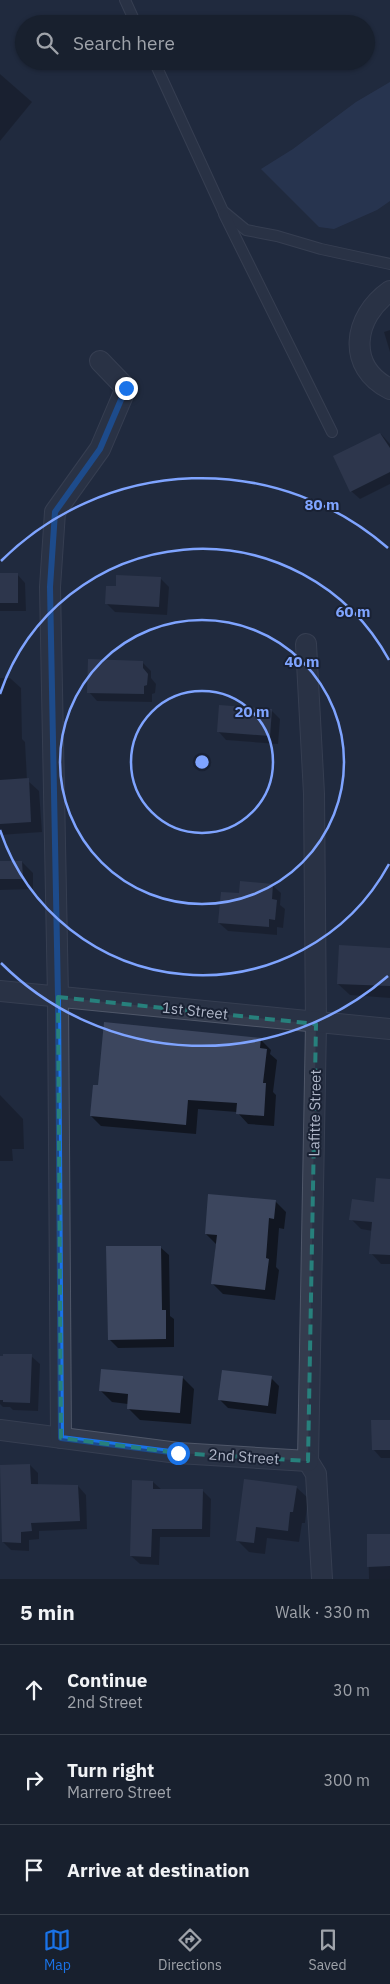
<!DOCTYPE html>
<html lang="en">
<head>
<meta charset="utf-8">
<style>
	:root { --surface:#18202e; --page:#212836; --text:#f1f3f6; --muted:#9fa3aa; --line:#363e4a; --accent:#1a73e8 }
	body { margin:0; font-family:"IBM Plex Sans",sans-serif; background:var(--page); color:var(--text) }
	.stop { position:absolute; width:15px; height:15px; margin:-11px; border:4px solid #1a73e8; border-radius:50%; background:#fff }
	.stop.end { background:#1a73e8; border-color:#fff; box-shadow:0 1px 5px #0008 }
	.list { margin:0; padding:0; list-style:none }
	h2 { display:flex; justify-content:space-between; align-items:center; height:65px; margin:0; padding:0 20px; font-size:21px }
	h2 small { font-size:16px; font-weight:400; color:var(--muted) }
	.list li { display:grid; grid-template-columns:32px 1fr auto; gap:15px; align-items:center; box-sizing:border-box; height:90px; padding:0 20px; border-top:1px solid var(--line) }
	.list b { display:block; font-size:19px; white-space:nowrap }
	.list p { margin:0; font-size:16px; white-space:nowrap; color:var(--muted) }
	.list em { font-size:16px; font-style:normal; color:var(--muted) }
	.icon { flex:none; width:28px; height:28px; fill:none; stroke:currentColor; stroke-width:2; stroke-linecap:round; stroke-linejoin:round }
	.map { position:relative; flex:none; width:390px; height:1579px; overflow:hidden }
	.search { position:absolute; background:var(--surface); box-shadow:0 1px 4px #0004; left:15px; right:15px; top:15px; height:55px; display:flex; align-items:center; gap:12px; box-sizing:border-box; padding:0 18px; border-radius:28px; color:var(--muted); font-size:19px }
	.sheet { height:335px; background:var(--surface) }
	nav { display:flex; justify-content:space-around; align-items:center; box-sizing:border-box; height:70px; border-top:1px solid var(--line); background:var(--surface); font-size:14px; color:var(--muted) }
	nav a { display:grid; justify-items:center; gap:2px }
	nav .on { color:var(--accent) }
	.map>svg:first-child { display:block }
</style>
</head>
<body>
<div class="map">
<svg width="390" height="1579" viewBox="0 0 390 1579">
	<rect width="100%" height="100%" fill="#202a3e"/>
	<path fill="#304165" d="M390 82V201L377 210 334 229 319 227 261 169 293 149 356 102Z"/>
	<g fill="#0007">
		<path d="M0 74 32 102 0 141Z"/>
		<path d="M390 330V352L384 332Z"/>
		<path d="M381 434 390 444V484L360 499 351 491 334 457Z"/>
		<path d="M17 574 25 583 26 611H0V575Z"/>
		<path d="M160 578 169 587 167 615 115 612 106 603 117 588Z"/>
		<path d="M142 662 151 671V678L156 684 155 693 152 694V702L97 701 89 692Z"/>
		<path d="M0 678H10L21 688 22 739 25 742 27 780 39 791 42 832 0 835Z"/>
		<path d="M271 710 280 719 278 744 226 740 218 731Z"/>
		<path d="M0 862H22L33 873V889L0 890Z"/>
		<path d="M272 885 281 893 280 905 285 909 283 928 277 927V935L228 931 219 923 240 894Z"/>
		<path d="M390 949V998L350 995 338 984Z"/>
		<path d="M260 1039 271 1050 270 1054 277 1060 273 1092 276 1095 274 1126 248 1124 237 1112 198 1109 196 1134 101 1126 91 1116Z"/>
		<path d="M0 1095 23 1119 24 1149H12L13 1161H0Z"/>
		<path d="M275 1201 286 1212 284 1229 279 1228 276 1267 279 1270 275 1300 223 1294 212 1283 216 1244 206 1234Z"/>
		<path d="M390 1205V1264H381L371 1253 373 1231 361 1229 351 1219Z"/>
		<path d="M160 1247 169 1255 170 1316 174 1319V1347L118 1348 110 1340Z"/>
		<path d="M31 1356 40 1364 38 1411 13 1410 10 1407H3L0 1404V1358Z"/>
		<path d="M183 1378 194 1389 191 1424 140 1420 128 1408V1404L112 1402 101 1391Z"/>
		<path d="M271 1378 279 1386 276 1414 228 1408 219 1399Z"/>
		<path d="M390 1421V1458H381L373 1449Z"/>
		<path d="M30 1465 38 1473V1486H78L86 1495 87 1529 39 1531V1539L29 1540V1551L11 1550 3 1542Z"/>
		<path d="M153 1482 162 1490H202L211 1499 210 1537H160L159 1565 140 1564 131 1556Z"/>
		<path d="M296 1487 308 1498 305 1523H302L299 1542 267 1538 265 1554 249 1552 237 1540Z"/>
		<path d="M390 1535V1579H369L368 1536Z"/>
	</g>
	<g fill="#3c465e">
		<path d="M380 433 390 448V472L350 492 333 456Z"/>
		<rect x="0" y="573" width="18" height="30"/>
		<path d="M116 575 161 577 159 607 105 604 106 586H116Z"/>
		<path d="M88 659 143 661V668L148 674 147 685 144 686V694L87 693Z"/>
		<path d="M219 705 272 709 270 736 217 732Z"/>
		<path d="M29 778 31 822 0 824V780Z"/>
		<path d="M0 861H22L23 879H0Z"/>
		<path d="M240 881 273 884 272 899 277 900 275 920 269 919V927L218 923 221 892 239 893Z"/>
		<path d="M339 945 390 948V986L337 984Z"/>
		<path d="M104 1022 261 1038 260 1048 267 1049 263 1083H266L264 1116 236 1114 237 1103 188 1100 186 1125 90 1116 93 1085H98Z"/>
		<path d="M376 1178 390 1179V1255L369 1254 372 1222 349 1220 352 1199 374 1202Z"/>
		<path d="M208 1194 276 1200 274 1219 269 1218 266 1258 269 1259 265 1290 211 1284 217 1235 205 1234Z"/>
		<path d="M106 1246H161L162 1310H166V1339L108 1340Z"/>
		<path d="M3 1354H32L30 1403 3 1402V1400H0V1356H3Z"/>
		<path d="M101 1369 183 1376 180 1413 127 1409 128 1394 99 1391Z"/>
		<path d="M222 1370 272 1376 268 1406 218 1400Z"/>
		<path d="M371 1420H390V1450H372Z"/>
		<path d="M30 1464 31 1484 78 1485 80 1521 31 1523 32 1531 21 1532V1543L2 1542 0 1465Z"/>
		<path d="M244 1479 297 1486 293 1512H290L288 1531 256 1527 254 1543 236 1541Z"/>
		<path d="M132 1480 153 1481V1489H203L202 1529H152L151 1557 130 1556Z"/>
		<path d="M367 1534H390V1566L367 1567Z"/>
	</g>
	<g fill="none" stroke-linecap="round" stroke-linejoin="round">
		<defs>
			<g id="service">
				<path d="M125 0 136 24"/>
				<path d="M154 61 223 211 246 230 277 236 321 249 390 264"/>
				<path d="M224 214 332 432"/>
			</g>
			<g id="minor">
				<path d="M390 291C353 317 346 367 390 389"/>
				<path d="M306 644 314 794 316 1024 308 1461 316 1474 322 1579"/>
				<path d="M0 991 390 1029"/>
				<path d="M0 1430 178 1453 308 1461"/>
				<path d="M61 1438 58 997 50 587 55 512 100 449 126 388 100 361"/>
			</g>
		</defs>
		<use href="#service" stroke="#4f5769" stroke-width="12"/>
		<use href="#minor" stroke="#4f5769" stroke-width="22"/>
		<use href="#service" stroke="#343c4e" stroke-width="10"/>
		<use href="#minor" stroke="#343c4e" stroke-width="20"/>
	</g>
	<g fill="none" stroke-linecap="round" stroke-linejoin="round">
		<path stroke="#1a73e8" stroke-width="6" d="M126 388 100 449 55 512 50 587 58 997 61 1438 178 1453"/>
	</g>
	<path d="M0 0H390V1579H0ZM58 997 316 1024 308 1461 178 1453 61 1438Z" fill="#202a3e" fill-opacity=".55" fill-rule="evenodd"/>
	<path fill="none" stroke="#27807c" stroke-width="4" stroke-dasharray="10 6" stroke-linejoin="round" d="M58 997 316 1024 308 1461 178 1453 61 1438Z"/>
	<g fill="none" stroke="#7fa4ff" stroke-width="2.5">
		<circle cx="202" cy="762" r="71"/>
		<circle cx="202" cy="762" r="142"/>
		<path d="M389 864A213 213 0 0 1 0 830M0 694A213 213 0 0 1 389 660"/>
		<path d="M388 976A284 284 0 0 1 1 963M1 561A284 284 0 0 1 388 548"/>
	</g>
	<g text-anchor="middle" stroke-width="4" stroke-linejoin="round" paint-order="stroke">
		<g font-size="15" fill="#b0b7c9" stroke="#192133">
			<text transform="translate(195 1011) rotate(6)" y="5">1st Street</text>
			<text transform="translate(315 1113) rotate(-89)" y="5">Lafitte Street</text>
			<text transform="translate(244 1457) rotate(4)" y="5">2nd Street</text>
		</g>
	</g>
	<circle cx="202" cy="762" r="8" fill="#7fa4ff" stroke="#192133" stroke-width="2.5"/>
	<g font-size="15" text-anchor="middle" font-weight="bold" fill="#7fa4ff" stroke="#192133" stroke-width="4" stroke-linejoin="round" paint-order="stroke">
		<text x="322" y="510">80 m</text>
		<text x="353" y="617">60 m</text>
		<text x="302" y="667">40 m</text>
		<text x="252" y="717">20 m</text>
	</g>
</svg>
<div class="stop" style="left:178px;top:1453px"></div>
<div class="stop end" style="left:126px;top:388px"></div>
<div class="search"><svg class="icon" aria-label="search" viewBox="0 0 24 24"><circle cx="10" cy="10" r="6"/><path d="M15 15l6 6"/></svg>Search here</div>
</div>
<section class="sheet">
<h2>5 min<small>Walk · 330 m</small></h2>
<ul class="list">
<li><svg class="icon" aria-label="ahead" viewBox="0 0 24 24"><path d="M12 20V5M6 11l6-6 6 6"/></svg><div><b>Continue</b><p>2nd Street</p></div><em>30 m</em></li>
<li><svg class="icon" aria-label="right" viewBox="0 0 24 24"><path d="M7 20v-9h11M14 6l5 5-5 5"/></svg><div><b>Turn right</b><p>Marrero Street</p></div><em>300 m</em></li>
<li><svg class="icon" aria-label="arrive" viewBox="0 0 24 24"><path d="M6 21V4h12l-3 4 3 4H6"/></svg><div><b>Arrive at destination</b></div></li>
</ul>
</section>
<nav>
<a class="on"><svg class="icon" aria-label="map" viewBox="0 0 24 24"><path d="M3 6l6-2 6 2 6-2v14l-6 2-6-2-6 2zM9 4v14M15 6v14"/></svg>Map</a>
<a><svg class="icon" aria-label="directions" viewBox="0 0 24 24"><path d="M12 3l9 9-9 9-9-9zM9 14v-3h6M13 9l2 2-2 2"/></svg>Directions</a>
<a><svg class="icon" aria-label="saved" viewBox="0 0 24 24"><path d="M7 4h10v16l-5-4-5 4z"/></svg>Saved</a>
</nav>
</body>
</html>
